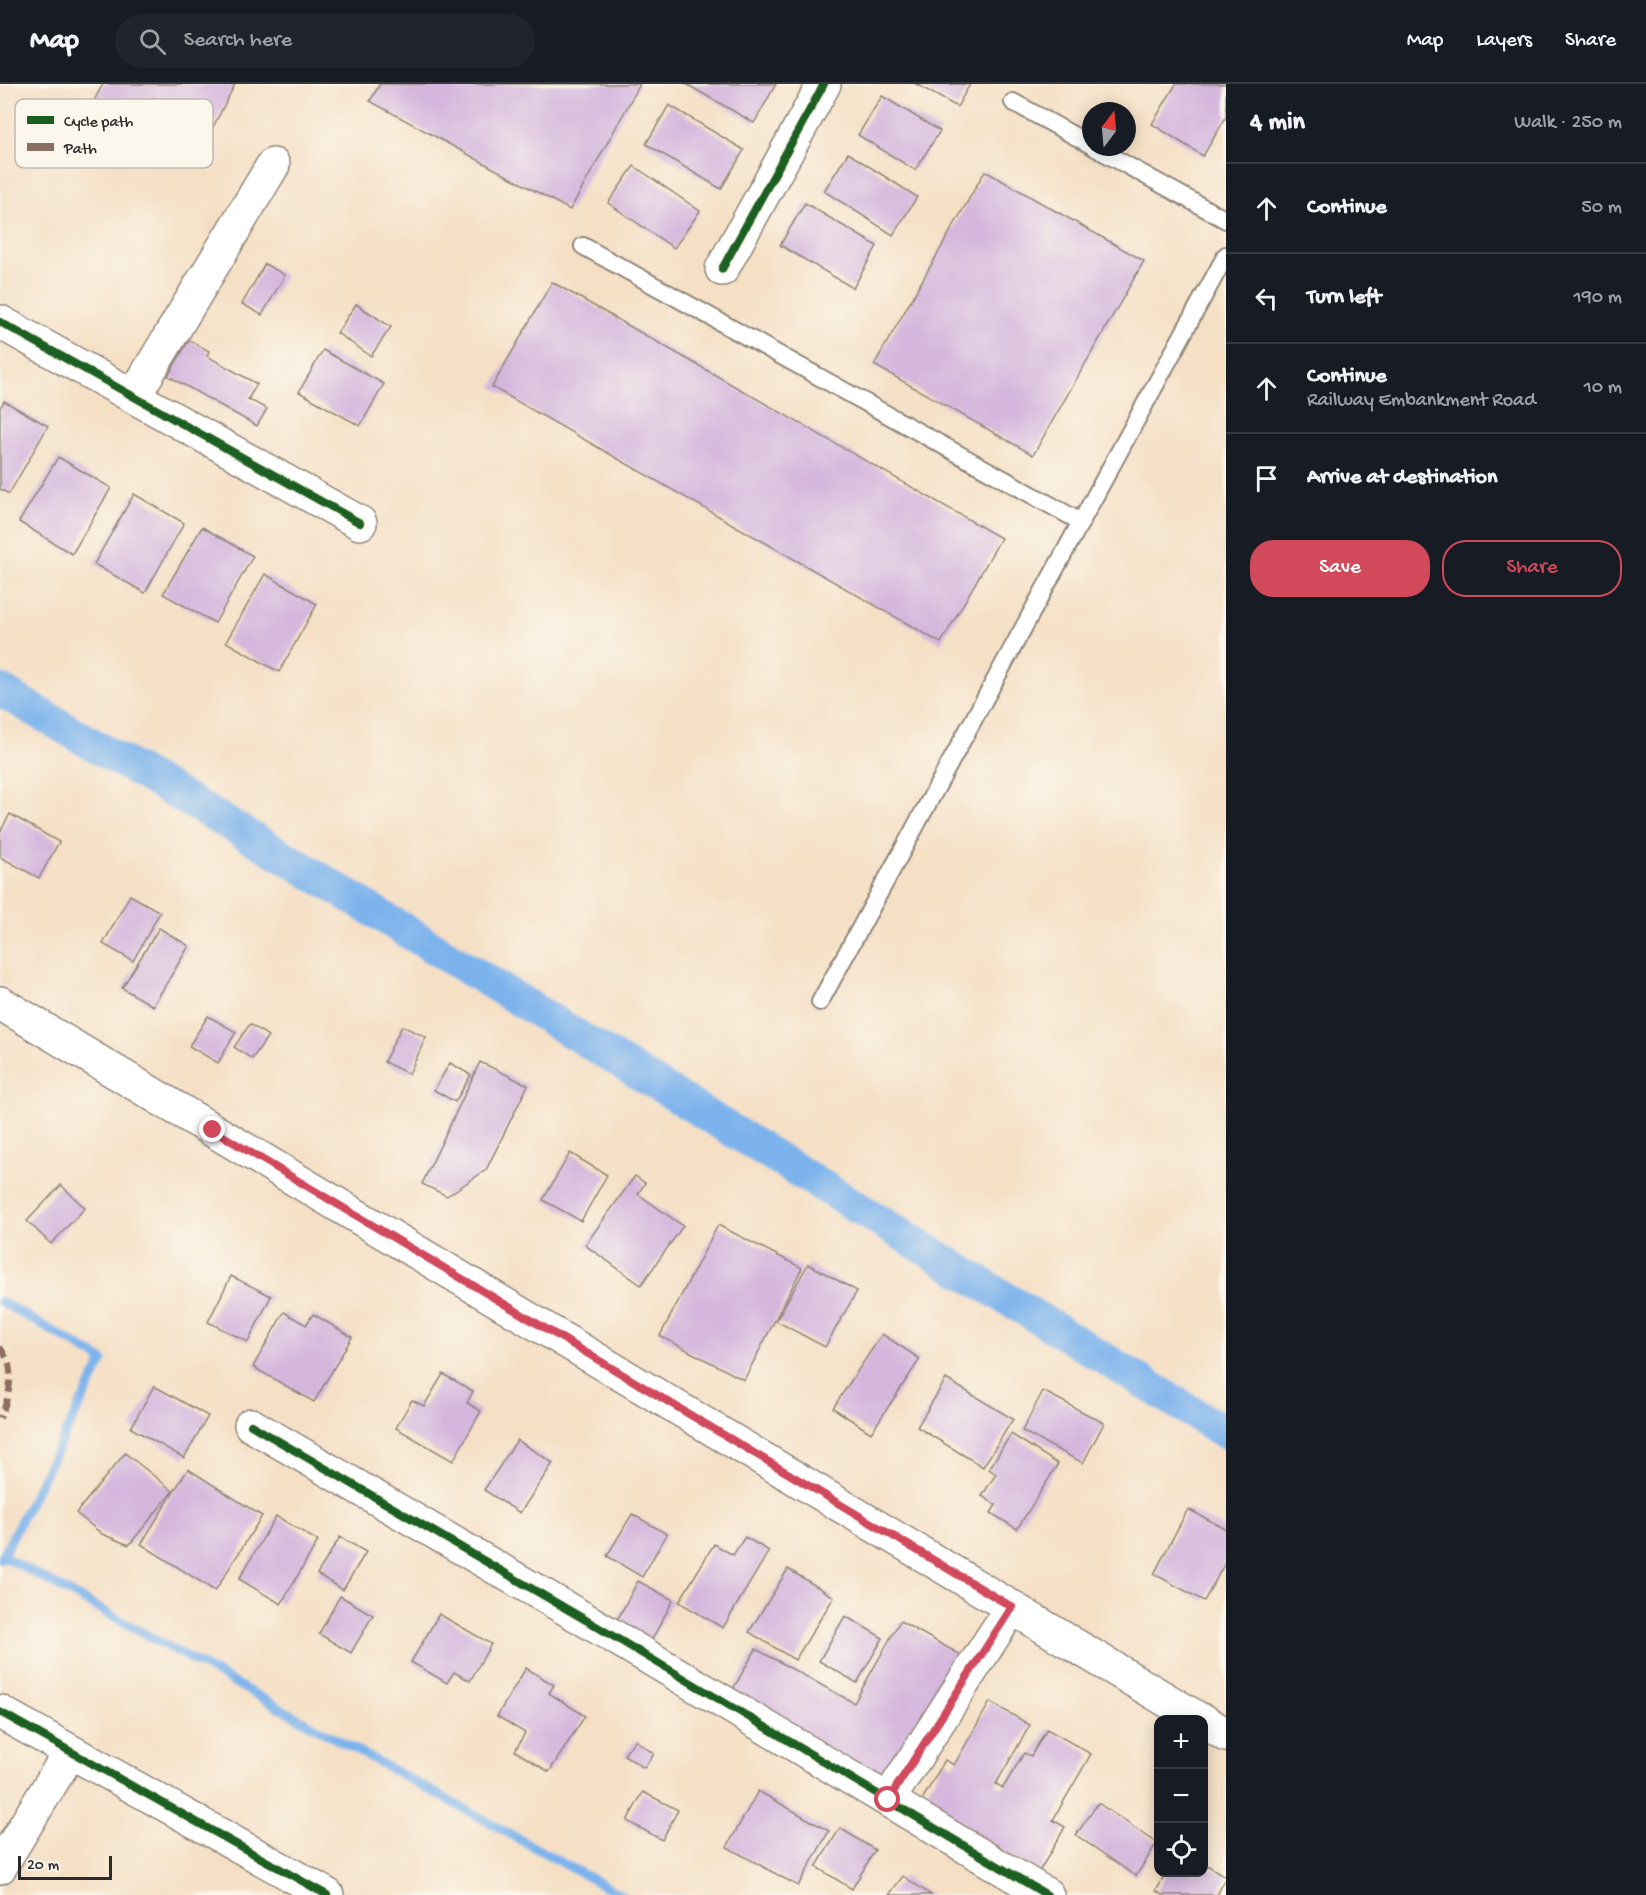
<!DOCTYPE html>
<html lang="en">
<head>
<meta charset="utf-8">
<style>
	:root { --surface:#171b24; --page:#20242c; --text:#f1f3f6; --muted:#9ea1a6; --line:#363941; --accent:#d1495b }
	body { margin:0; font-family:"Gochi Hand",sans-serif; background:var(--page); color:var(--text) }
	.controls { position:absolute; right:18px; bottom:18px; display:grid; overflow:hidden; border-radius:12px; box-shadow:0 3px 15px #0003 }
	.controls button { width:54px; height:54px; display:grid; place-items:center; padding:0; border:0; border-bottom:2px solid var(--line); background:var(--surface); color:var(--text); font:30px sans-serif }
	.compass { position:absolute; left:1082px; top:18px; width:54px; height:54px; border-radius:50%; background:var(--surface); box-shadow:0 3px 15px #0003; rotate:16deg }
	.scale { position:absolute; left:18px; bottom:15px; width:94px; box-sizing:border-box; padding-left:6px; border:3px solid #2b2b2b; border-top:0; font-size:16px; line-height:21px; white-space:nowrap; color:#2b2b2b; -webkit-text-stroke:4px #fbf7ec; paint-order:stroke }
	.stop { position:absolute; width:18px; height:18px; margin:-14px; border:4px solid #d1495b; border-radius:50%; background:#fff }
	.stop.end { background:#d1495b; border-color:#fff; box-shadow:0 2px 6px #0008 }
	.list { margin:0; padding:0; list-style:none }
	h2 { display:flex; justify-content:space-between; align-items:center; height:78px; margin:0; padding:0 24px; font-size:26px }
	h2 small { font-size:20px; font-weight:400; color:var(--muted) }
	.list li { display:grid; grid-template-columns:39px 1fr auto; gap:18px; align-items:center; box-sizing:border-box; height:90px; padding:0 24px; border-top:2px solid var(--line) }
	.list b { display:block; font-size:22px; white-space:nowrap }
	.list p { margin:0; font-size:20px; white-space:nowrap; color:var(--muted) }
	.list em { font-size:20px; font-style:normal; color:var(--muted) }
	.actions { display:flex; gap:12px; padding:18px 24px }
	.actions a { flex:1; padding:14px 0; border:2px solid var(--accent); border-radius:24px; text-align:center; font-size:21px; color:var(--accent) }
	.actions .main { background:var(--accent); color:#fff }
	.icon { flex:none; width:33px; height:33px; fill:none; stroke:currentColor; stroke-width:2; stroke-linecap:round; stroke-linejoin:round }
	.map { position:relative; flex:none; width:1226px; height:1811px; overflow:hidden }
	header { display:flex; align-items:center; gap:36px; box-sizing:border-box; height:84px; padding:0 30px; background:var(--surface); border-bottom:2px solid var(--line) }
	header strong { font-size:28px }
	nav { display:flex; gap:33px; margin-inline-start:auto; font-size:21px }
	.search { width:420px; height:54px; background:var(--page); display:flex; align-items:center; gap:15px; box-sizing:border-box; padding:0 21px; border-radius:33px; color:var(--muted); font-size:22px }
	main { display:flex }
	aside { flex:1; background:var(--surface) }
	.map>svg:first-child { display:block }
</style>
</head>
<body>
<header>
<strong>Map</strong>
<div class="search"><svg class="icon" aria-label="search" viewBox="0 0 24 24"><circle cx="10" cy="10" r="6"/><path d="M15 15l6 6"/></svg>Search here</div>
<nav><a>Map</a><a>Layers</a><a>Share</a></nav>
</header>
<main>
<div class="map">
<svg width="1226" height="1811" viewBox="0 0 1226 1811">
	<rect width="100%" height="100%" fill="#fbf7ec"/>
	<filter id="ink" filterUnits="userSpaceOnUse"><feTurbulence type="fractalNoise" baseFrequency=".0167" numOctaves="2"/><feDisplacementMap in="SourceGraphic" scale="12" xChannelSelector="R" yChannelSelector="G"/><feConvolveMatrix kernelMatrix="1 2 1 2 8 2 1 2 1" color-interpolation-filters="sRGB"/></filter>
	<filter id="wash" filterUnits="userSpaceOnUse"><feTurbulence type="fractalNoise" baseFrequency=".008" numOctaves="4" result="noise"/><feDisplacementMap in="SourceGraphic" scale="24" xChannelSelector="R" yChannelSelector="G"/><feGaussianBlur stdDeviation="1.35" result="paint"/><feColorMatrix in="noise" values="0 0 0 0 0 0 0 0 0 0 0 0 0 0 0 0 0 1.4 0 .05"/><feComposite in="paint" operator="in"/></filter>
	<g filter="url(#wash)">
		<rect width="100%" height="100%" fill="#f5e0c6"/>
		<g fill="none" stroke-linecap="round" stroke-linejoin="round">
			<g stroke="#7db3ec" stroke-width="9">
				<path d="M0 1217 103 1276 1 1475"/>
				<path d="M3 1472 621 1811"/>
			</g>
			<path stroke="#7db3ec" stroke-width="33" d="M0 606 295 779 1226 1349"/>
		</g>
		<g id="blocks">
			<g fill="#d5b7dd">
				<path d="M103 0H235L212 45 153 14 129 59 84 35Z"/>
				<path d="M380 0H640L570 126 370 17Z"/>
				<path d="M686 0H776L754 39Z"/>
				<path d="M916 0H970L957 23Z"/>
				<path d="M1176 0H1226V33L1203 72 1152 40Z"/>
				<path d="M882 12 940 47 915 86 858 51Z"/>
				<path d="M669 21 744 66 721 105 646 60Z"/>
				<path d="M848 69 917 113 893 151 824 107Z"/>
				<path d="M634 82 700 127 674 164 608 119Z"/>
				<path d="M985 87 1144 177 1033 371 874 281Z"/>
				<path d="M805 119 877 162 853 204 780 161Z"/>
				<path d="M265 180 285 191 262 231 242 220Z"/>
				<path d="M552 198 1001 454 941 559 492 303Z"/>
				<path d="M356 220 391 243 371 272 337 249Z"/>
				<path d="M189 256 209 267 207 272 257 300 248 315 267 325 257 342 168 292Z"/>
				<path d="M323 266 384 300 360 342 299 308Z"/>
				<path d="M4 317 48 342 9 410 0 405V324Z"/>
				<path d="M58 373 111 404 72 470 19 438Z"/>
				<path d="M134 410 184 439 145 509 94 480Z"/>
				<path d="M202 443 253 472 215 539 163 510Z"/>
				<path d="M265 490 317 520 279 588 226 558Z"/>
				<path d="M10 730 59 758 39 794 0 773V748Z"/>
				<path d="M130 811 160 828 133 877 103 860Z"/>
				<path d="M159 844 189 862 153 922 122 904Z"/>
				<path d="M208 932 236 948 218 979 189 962Z"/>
				<path d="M250 940 268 952 252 975 234 963Z"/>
				<path d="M402 942 426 953 409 990 384 978Z"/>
				<path d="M480 978 528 1001 486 1086 447 1112 422 1100Z"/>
				<path d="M450 979 471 991 455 1018 434 1006Z"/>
				<path d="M570 1069 607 1091 581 1137 543 1116Z"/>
				<path d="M635 1092 645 1099 638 1110 683 1142 641 1201 585 1161Z"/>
				<path d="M61 1101 85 1124 51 1160 27 1137Z"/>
				<path d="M718 1141 802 1184 744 1296 660 1252Z"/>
				<path d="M808 1180 857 1207 825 1263 776 1237Z"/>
				<path d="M231 1192 271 1212 248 1258 208 1238Z"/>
				<path d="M284 1228 306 1241 313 1230 352 1253 314 1318 253 1283Z"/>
				<path d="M882 1250 920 1275 871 1349 833 1324Z"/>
				<path d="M443 1290 473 1307 467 1319 481 1327 453 1377 396 1344 412 1316 424 1322Z"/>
				<path d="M946 1295 1013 1335 983 1383 917 1343Z"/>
				<path d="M154 1302 208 1332 184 1374 131 1344Z"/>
				<path d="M1043 1307 1104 1339 1083 1379 1022 1347Z"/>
				<path d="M1011 1350 1058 1380 1017 1445 991 1429 996 1421 982 1412 996 1390 989 1385Z"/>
				<path d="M517 1356 553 1379 520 1429 484 1406Z"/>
				<path d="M125 1369 173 1407 129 1461 102 1450 76 1429Z"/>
				<path d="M188 1385 262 1432 215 1507 141 1460Z"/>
				<path d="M1188 1425 1226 1445V1477L1204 1517 1154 1490Z"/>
				<path d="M632 1430 667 1450 642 1493 607 1472Z"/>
				<path d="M276 1432 318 1457 281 1520 239 1495Z"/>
				<path d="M340 1453 366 1468 343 1506 317 1490Z"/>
				<path d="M745 1453 769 1467 723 1544 679 1518 714 1460 733 1471Z"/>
				<path d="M788 1485 834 1513 795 1576 749 1548Z"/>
				<path d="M638 1497 673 1516 650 1559 615 1540Z"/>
				<path d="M340 1512 373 1531 351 1569 319 1550Z"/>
				<path d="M439 1530 491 1560 470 1597 454 1588 447 1599 411 1578Z"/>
				<path d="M845 1532 883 1554 857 1599 819 1577Z"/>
				<path d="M900 1537 961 1571 890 1699 730 1610 756 1565 854 1619Z"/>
				<path d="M526 1584 554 1601 549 1609 585 1632 549 1688 515 1667 525 1649 497 1632Z"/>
				<path d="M990 1618 1030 1641 996 1700 1003 1704 1024 1669 1031 1672 1047 1645 1091 1670 1053 1736 1065 1743 1039 1788 919 1721 945 1676 954 1681Z"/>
				<path d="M635 1656 654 1670 644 1684 624 1671Z"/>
				<path d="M758 1707 829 1747 798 1802 727 1763Z"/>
				<path d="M643 1708 678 1726 662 1756 627 1737Z"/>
				<path d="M1098 1719 1157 1759 1136 1792 1076 1751Z"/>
				<path d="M840 1744 875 1766 852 1805 816 1783Z"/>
				<path d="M1204 1779 1226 1793 1217 1811H1163L1156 1807 1167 1788H1204Z"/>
				<path d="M903 1792 931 1811H889Z"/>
			</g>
		</g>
	</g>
	<g filter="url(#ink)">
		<use href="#blocks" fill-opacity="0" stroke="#908678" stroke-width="1.5"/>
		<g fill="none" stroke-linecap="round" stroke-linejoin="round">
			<defs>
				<g id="service">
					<path d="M1013 18 1091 61"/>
					<path d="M1094 63 1226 136"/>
					<path d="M583 162 1081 438"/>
					<path d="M820 918 1226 171"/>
				</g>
				<g id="minor">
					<path d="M722 185 824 0"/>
					<path d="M0 238 360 439"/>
					<path d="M134 312 273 81"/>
					<path d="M251 1341 596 1542 1047 1811"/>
					<path d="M0 1628 327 1811"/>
					<path d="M888 1716 1012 1523"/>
					<path d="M0 1783 70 1668"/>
				</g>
				<g id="secondary">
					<path d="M0 919 1200 1636"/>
					<path d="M1204 1637 1226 1651"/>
				</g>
			</defs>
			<use href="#service" stroke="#908678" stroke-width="20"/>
			<use href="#minor" stroke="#908678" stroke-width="36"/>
			<use href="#secondary" stroke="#908678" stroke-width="36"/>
			<use href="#service" stroke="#fff" stroke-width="16"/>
			<use href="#minor" stroke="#fff" stroke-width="33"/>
			<use href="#secondary" stroke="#fff" stroke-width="33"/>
			<path stroke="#8d6e63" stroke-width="6" stroke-dasharray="12 6" stroke-linecap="butt" d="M0 1263C3 1268 8 1275 9 1281 13 1297 7 1319 0 1334"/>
			<defs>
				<g id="cycleway">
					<path d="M722 185 824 0"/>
					<path d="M0 238 360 439"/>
					<path d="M251 1341 596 1542 1047 1811"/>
					<path d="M0 1628 327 1811"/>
				</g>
			</defs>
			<use href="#cycleway" stroke="#fbf7ec" stroke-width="11"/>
			<use href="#cycleway" stroke="#1b5e20" stroke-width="8"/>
		</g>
	</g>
	<g fill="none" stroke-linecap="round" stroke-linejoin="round" filter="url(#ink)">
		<path stroke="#d1495b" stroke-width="8" d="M213 1046 1012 1523 888 1716"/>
	</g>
	<rect x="15" y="15" width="198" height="69" rx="9" fill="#fbf7ec" stroke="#bdbab2" stroke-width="1.5"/>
	<rect x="27" y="32" width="27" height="8" fill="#1b5e20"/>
	<rect x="27" y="59" width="27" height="8" fill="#8d6e63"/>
	<g font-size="16" fill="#2b2b2b">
		<text x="64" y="42">Cycle path</text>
		<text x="64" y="69">Path</text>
	</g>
</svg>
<div class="controls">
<button>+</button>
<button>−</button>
<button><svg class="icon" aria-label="locate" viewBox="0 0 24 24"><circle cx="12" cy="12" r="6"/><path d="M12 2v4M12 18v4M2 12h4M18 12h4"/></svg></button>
</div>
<svg class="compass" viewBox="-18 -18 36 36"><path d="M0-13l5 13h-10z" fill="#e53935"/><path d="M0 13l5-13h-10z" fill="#9ea1a6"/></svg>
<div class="scale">20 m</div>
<div class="stop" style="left:888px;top:1716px"></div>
<div class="stop end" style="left:213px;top:1046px"></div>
</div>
<aside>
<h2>4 min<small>Walk · 250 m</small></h2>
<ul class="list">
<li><svg class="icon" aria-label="ahead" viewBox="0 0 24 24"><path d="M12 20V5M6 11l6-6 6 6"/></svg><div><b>Continue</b></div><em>50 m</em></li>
<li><svg class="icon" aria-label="left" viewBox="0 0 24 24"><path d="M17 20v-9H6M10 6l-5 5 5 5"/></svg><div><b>Turn left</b></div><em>190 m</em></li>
<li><svg class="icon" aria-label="ahead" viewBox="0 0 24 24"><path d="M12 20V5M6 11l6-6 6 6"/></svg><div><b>Continue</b><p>Railway Embankment Road</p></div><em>10 m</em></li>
<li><svg class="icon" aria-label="arrive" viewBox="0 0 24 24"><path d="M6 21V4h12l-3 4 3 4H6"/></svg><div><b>Arrive at destination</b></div></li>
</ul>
<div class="actions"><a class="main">Save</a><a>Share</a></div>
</aside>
</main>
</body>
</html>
